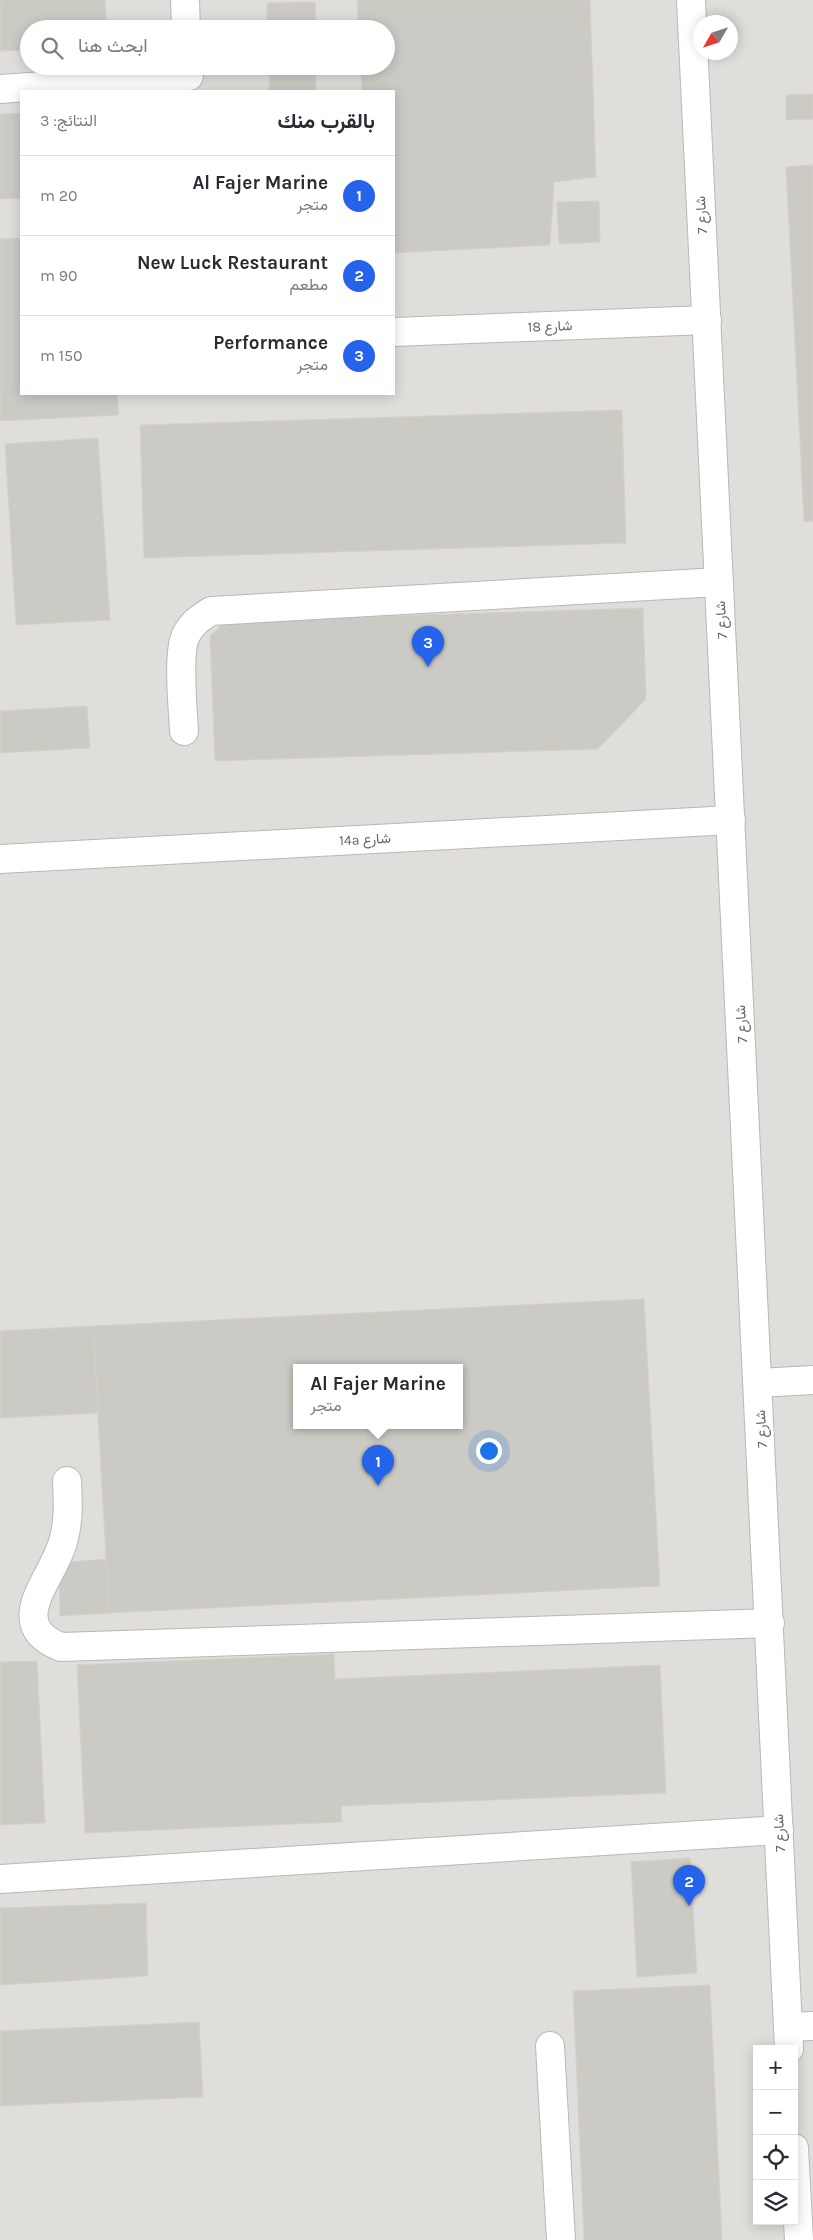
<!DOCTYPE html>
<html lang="ar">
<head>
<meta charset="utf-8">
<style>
	:root { --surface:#fff; --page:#f2f2f3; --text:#2b2b33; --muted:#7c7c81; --line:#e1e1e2; --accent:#2563eb }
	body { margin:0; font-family:Karla,Vazirmatn,sans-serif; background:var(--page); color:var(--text); direction:rtl }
	.controls { position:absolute; right:15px; bottom:15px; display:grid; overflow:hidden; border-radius:0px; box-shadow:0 2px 12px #0003 }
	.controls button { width:45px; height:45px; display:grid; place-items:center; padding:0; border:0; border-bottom:1px solid var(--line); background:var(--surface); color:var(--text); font:25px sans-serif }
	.compass { position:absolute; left:693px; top:15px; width:45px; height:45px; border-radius:50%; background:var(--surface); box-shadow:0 2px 12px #0003; rotate:231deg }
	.you { position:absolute; left:488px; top:1450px; width:18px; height:18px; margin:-12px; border:4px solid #fff; border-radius:50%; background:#1a73e8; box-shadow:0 0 0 8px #1a73e833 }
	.badge { display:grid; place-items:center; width:32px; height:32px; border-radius:50%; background:var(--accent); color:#fff; font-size:16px; font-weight:700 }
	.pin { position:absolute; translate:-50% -41px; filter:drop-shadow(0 1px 2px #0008) }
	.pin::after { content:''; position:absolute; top:26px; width:18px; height:15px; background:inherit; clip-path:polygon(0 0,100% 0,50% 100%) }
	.popup { position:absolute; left:293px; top:1364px; width:170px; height:65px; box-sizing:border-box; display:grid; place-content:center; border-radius:0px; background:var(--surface); filter:drop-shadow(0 1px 4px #0005); font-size:16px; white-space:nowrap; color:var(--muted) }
	.popup b { font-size:19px; color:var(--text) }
	.popup::after { content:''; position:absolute; left:50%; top:100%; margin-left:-10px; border:10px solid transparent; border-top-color:var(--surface) }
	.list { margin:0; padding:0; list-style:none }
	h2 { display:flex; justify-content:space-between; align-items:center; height:65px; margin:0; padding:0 20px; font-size:21px }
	h2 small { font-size:16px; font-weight:400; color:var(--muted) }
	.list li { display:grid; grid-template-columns:32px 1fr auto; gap:15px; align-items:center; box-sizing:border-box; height:80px; padding:0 20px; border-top:1px solid var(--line) }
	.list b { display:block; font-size:19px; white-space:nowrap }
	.list p { margin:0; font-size:16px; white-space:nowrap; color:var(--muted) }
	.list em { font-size:16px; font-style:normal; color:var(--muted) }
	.icon { flex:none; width:28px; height:28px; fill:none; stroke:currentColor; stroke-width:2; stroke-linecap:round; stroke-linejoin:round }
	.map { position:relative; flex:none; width:813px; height:2240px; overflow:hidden; direction:ltr }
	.search { position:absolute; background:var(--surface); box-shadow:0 2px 12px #0003; left:20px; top:20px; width:375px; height:55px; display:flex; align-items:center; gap:12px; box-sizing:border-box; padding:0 18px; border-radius:28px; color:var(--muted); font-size:19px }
	.panel { position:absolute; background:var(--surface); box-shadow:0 2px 12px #0003; left:20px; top:90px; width:375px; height:305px; border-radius:0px; direction:rtl }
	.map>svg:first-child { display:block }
</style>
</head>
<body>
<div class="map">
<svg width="813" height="2240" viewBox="0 0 813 2240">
	<rect width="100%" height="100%" fill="#f1efe8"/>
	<path fill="#e0deda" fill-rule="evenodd" d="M0 0H813V2240H0ZM700 22H730V52H700ZM29 29H386V66H29ZM21 91H394V394H21ZM297 1367H459V1425H297ZM757 2049H794V2221H757Z"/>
	<g fill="#cccac5" stroke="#d6d1c6" fill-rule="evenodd">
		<path d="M0 0H105L107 29H29V50L0 51Z"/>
		<path d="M357 0H590L596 177 554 182 550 245 394 253V91H362L361 66H386V29H358Z"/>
		<path d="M315 2 316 29H267V3Z"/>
		<path d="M269 66H315L316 91H269Z"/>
		<path d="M813 94V119L786 120V95Z"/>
		<path d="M21 113V198L0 199V114Z"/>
		<path d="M813 165V521L804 522 786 167Z"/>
		<path d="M599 201 600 242 559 244 557 202Z"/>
		<path d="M21 238V394H117L119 415 0 421V239Z"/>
		<path d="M622 410 626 543 144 558 140 425Z"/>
		<path d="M98 438 110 620 16 625 5 444Z"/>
		<path d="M643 608 646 699 598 749 215 761 210 636 226 621Z"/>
		<path d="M87 706 90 748 0 753V711Z"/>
		<path d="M644 1299 660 1586 109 1613 93 1326ZM297 1367H459V1425H297Z"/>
		<path d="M93 1326 98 1413 0 1418V1331Z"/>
		<path d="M106 1559 109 1613 60 1616 59 1563Z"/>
		<path d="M334 1654 335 1679 660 1665 666 1793 341 1806 342 1822 85 1833 77 1665Z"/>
		<path d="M37 1661 45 1823 0 1825V1662Z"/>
		<path d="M690 1858 697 1973 637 1977 631 1862Z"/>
		<path d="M146 1903 148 1976 0 1985V1908Z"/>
		<path d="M710 1985 722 2240H584L573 1991Z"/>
		<path d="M199 2022 203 2097 0 2106V2031Z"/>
	</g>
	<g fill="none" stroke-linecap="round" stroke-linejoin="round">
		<defs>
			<g id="minor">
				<path d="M185 0 186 29"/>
				<path d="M691 0 789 2049"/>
				<path d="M0 89 189 76"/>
				<path d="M394 332 707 320"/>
				<path d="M184 731C183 709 177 653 186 635 192 623 200 618 211 611L719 582"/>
				<path d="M0 859 731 820"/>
				<path d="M758 1383 813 1380"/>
				<path d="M67 1481C68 1501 69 1522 63 1542 53 1579 3 1624 61 1647L770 1623"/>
				<path d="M0 1879 779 1830"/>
				<path d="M788 2027 813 2026"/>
				<path d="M550 2046 561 2240"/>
				<path d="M794 2148 799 2240"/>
			</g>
		</defs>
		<use href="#minor" stroke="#b5b8bc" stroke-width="30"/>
		<use href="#minor" stroke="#fff" stroke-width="28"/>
	</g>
	<g text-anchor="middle" stroke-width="5" stroke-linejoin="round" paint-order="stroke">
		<g font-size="14" fill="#5f6368" stroke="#fff">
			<text transform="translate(701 215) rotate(-93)" y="5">شارع 7</text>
			<text transform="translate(550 326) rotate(-2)" y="5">شارع 18</text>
			<text transform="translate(721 620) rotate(-93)" y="5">شارع 7</text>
			<text transform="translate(365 839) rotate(-3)" y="5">14a شارع</text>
			<text transform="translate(741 1024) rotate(-93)" y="5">شارع 7</text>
			<text transform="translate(761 1429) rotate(-93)" y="5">شارع 7</text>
			<text transform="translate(779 1833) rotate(-93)" y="5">شارع 7</text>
		</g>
	</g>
</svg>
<div class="controls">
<button>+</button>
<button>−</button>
<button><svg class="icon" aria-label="locate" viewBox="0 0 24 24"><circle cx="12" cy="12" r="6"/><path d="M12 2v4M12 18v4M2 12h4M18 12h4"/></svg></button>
<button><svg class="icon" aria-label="layers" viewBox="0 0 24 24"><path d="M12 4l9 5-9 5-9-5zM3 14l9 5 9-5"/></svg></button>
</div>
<svg class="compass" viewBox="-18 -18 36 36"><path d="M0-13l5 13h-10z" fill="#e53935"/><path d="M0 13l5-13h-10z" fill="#7c7c81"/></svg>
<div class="you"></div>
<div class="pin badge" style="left:378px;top:1486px">1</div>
<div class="popup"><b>Al Fajer Marine</b>متجر</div>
<div class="pin badge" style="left:689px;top:1906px">2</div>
<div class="pin badge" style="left:428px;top:667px">3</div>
<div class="search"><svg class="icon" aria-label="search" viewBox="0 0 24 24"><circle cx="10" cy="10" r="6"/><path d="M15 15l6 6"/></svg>ابحث هنا</div>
<section class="panel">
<h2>بالقرب منك<small>النتائج: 3</small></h2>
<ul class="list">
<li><span class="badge">1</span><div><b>Al Fajer Marine</b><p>متجر</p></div><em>20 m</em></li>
<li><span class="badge">2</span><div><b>New Luck Restaurant</b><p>مطعم</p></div><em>90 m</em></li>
<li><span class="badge">3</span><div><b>Performance</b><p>متجر</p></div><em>150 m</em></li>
</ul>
</section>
</div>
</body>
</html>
